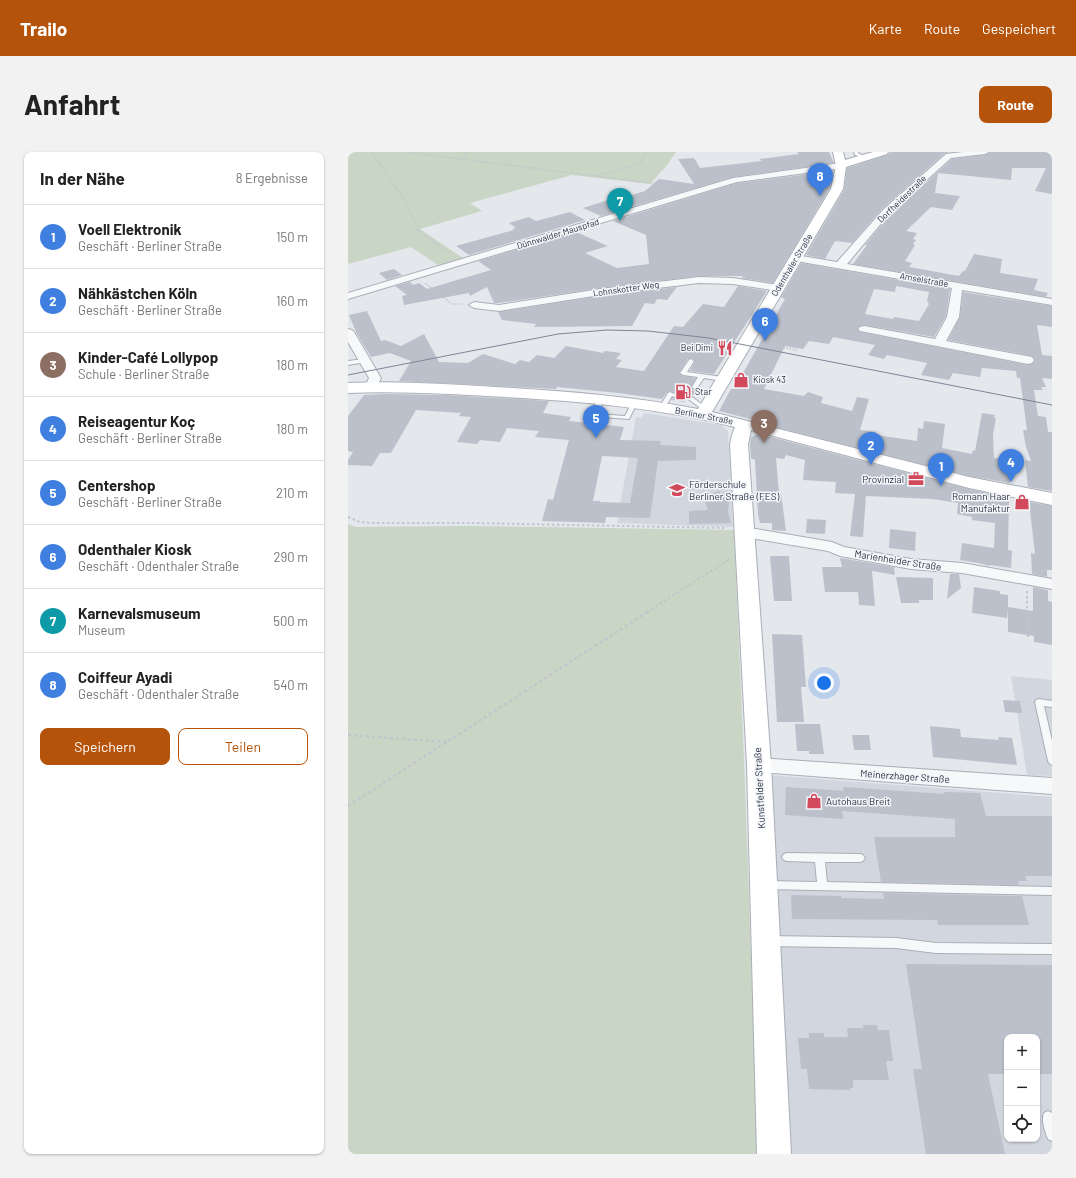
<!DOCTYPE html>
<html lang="de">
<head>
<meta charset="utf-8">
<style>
	:root { --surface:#fff; --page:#f2f2f2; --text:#222; --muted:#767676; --line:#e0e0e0; --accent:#b45309 }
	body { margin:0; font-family:Barlow,sans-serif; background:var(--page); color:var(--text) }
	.controls { position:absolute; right:12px; bottom:12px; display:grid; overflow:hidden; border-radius:8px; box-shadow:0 1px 3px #0004 }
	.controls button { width:36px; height:36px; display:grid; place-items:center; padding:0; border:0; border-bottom:1px solid var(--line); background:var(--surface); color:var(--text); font:20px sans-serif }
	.you { position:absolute; left:476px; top:531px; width:14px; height:14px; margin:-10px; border:3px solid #fff; border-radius:50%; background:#1a73e8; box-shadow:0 0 0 6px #1a73e833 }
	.badge { display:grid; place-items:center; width:26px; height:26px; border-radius:50%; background:var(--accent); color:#fff; font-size:13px; font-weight:700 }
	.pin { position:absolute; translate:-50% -33px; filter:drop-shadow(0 1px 2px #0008) }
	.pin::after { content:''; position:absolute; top:21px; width:14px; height:12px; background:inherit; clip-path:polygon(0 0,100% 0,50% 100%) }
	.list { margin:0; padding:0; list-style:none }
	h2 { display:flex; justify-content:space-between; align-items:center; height:52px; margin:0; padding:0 16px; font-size:17px }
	h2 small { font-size:13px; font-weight:400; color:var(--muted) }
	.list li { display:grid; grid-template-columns:26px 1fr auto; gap:12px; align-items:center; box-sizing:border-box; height:64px; padding:0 16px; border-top:1px solid var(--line) }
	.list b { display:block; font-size:15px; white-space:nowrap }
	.list p { margin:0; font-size:13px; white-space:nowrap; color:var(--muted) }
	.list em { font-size:13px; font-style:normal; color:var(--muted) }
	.actions { display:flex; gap:8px; padding:12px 16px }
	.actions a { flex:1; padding:9px 0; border:1px solid var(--accent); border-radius:8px; text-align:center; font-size:14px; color:var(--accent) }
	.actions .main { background:var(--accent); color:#fff }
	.icon { flex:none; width:22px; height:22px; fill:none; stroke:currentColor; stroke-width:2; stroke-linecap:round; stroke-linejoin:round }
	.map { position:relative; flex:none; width:704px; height:1002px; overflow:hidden; border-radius:8px }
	header { display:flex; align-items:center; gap:24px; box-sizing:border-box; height:56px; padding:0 20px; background:var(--accent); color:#fff }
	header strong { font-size:19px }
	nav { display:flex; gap:22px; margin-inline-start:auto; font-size:14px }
	.intro { display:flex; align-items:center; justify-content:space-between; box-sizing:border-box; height:96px; padding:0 24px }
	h1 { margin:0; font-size:28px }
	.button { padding:10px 18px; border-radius:8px; background:var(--accent); color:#fff; font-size:14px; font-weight:700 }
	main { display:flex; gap:24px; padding:0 24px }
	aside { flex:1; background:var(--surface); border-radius:8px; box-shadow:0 1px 3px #0004 }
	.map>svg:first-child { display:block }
</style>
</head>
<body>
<header>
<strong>Trailo</strong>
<nav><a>Karte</a><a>Route</a><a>Gespeichert</a></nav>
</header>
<div class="intro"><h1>Anfahrt</h1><a class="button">Route</a></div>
<main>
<aside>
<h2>In der Nähe<small>8 Ergebnisse</small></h2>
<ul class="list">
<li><span class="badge" style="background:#3f7fe0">1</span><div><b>Voell Elektronik</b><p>Geschäft · Berliner Straße</p></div><em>150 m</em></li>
<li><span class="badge" style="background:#3f7fe0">2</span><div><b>Nähkästchen Köln</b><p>Geschäft · Berliner Straße</p></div><em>160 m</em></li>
<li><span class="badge" style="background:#8d6e63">3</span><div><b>Kinder-Café Lollypop</b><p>Schule · Berliner Straße</p></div><em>180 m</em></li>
<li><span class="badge" style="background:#3f7fe0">4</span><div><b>Reiseagentur Koç</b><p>Geschäft · Berliner Straße</p></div><em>180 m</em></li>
<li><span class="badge" style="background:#3f7fe0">5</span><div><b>Centershop</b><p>Geschäft · Berliner Straße</p></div><em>210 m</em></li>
<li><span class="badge" style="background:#3f7fe0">6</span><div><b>Odenthaler Kiosk</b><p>Geschäft · Odenthaler Straße</p></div><em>290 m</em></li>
<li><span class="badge" style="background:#0f9aa8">7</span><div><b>Karnevalsmuseum</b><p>Museum</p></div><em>500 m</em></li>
<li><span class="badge" style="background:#3f7fe0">8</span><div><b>Coiffeur Ayadi</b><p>Geschäft · Odenthaler Straße</p></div><em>540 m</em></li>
</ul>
<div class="actions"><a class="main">Speichern</a><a>Teilen</a></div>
</aside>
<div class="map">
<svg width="704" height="1002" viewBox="0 0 704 1002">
	<rect width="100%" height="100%" fill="#e4e7ec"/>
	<g fill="#d2d6de" fill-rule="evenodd">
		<path d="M296 261 373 273 380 279 385 375 269 371 288 265 294 266Z"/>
		<path d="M663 524 704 528V624L679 623Z"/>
		<path d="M420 623 704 645V1002H439ZM659 885H689V987H659Z"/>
	</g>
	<g fill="#c9d6c5">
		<path d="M0 0H328L319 13 302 32 224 23 122 51 134 59 72 77 115 106 90 113 63 95 0 112Z"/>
		<path d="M0 372 8 375 122 374 386 378 396 607 410 1002H0Z"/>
	</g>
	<g fill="#bbc0ca" fill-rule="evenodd">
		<path d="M449 0H481L486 11 385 25 253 64 235 56 279 42 284 43 297 39 311 27 346 32 330 7 346 6 352 16 414 9 411 7 451 2Z"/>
		<path d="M543 0H602L597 1 534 57 504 91 487 89 477 107 458 103 496 38 499 16 539 3Z"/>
		<path d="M642 0H704V42L687 39 698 16H664L663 28 590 21 587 41 612 44 604 58 583 55 558 79 569 81 565 87 568 88 565 92 567 93 557 109 564 111 561 115 611 124 615 119H617L626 102 654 107 652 121 690 127 686 138 700 141 698 145 505 112 519 93H517L542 63 604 7 637 3Z"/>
		<path d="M485 19 482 36 425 131 394 126 395 124H351L252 136 151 151H146L139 135 122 144 121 141 56 153 54 144 59 143 47 134 62 130 65 133 71 131 79 137 109 128 143 118 130 109 228 80 260 94 237 101 269 116 301 112 298 83 265 69 389 31Z"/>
		<path d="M222 60 237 68 121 103 108 94 166 78 164 77 168 76 161 71 181 65 188 69Z"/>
		<path d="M453 111 602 137 598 164 586 185 516 173 509 176 512 180 680 213 684 212 687 209 684 204 600 188 612 165 615 140 704 154V175L689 173 694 203 704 204V227L694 226 698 235H693L695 238H686L690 264 698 265 700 280H704V339L680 335 677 308 683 309 678 295 675 278H679L672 226H669L668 219 634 216 632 225 605 221 601 228 573 223 579 211 539 203 536 207 520 203 527 193 485 185 481 192 461 189 455 197 437 194 416 237 456 244 460 240 475 245 473 251 504 259 509 245 521 247 512 278 528 280V283L569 289 570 276 575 277 576 269 597 272 594 296 624 302 625 298 627 299 634 261 647 263 646 266H648L645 283 646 306 662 307V331L621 324 428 275 430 274 371 259 383 237H386L437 147 433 145ZM548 134 581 140 579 149 581 152 571 169 546 165 545 167 517 162 526 137 547 140Z"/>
		<path d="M46 117 54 123 39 128 31 121Z"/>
		<path d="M390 134 419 139 366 222 342 219 347 209 344 206 340 207 331 221 335 224 348 226 343 235 345 238H349L345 243H338L337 250 323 248 330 243 323 239 319 240 314 247 270 241 209 235 208 237 51 229 63 209 42 201 23 205 9 182 1 163 19 159 33 189 37 188 53 194 76 182 91 210 120 211 135 202 167 212 172 208 181 210 189 203 206 206 218 194 255 201 257 199 273 201 268 207 274 208 268 215 296 219 326 174 335 175 355 152 376 155Z"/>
		<path d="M329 135 319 148 309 147 306 152 297 151 284 174 186 175 188 172 154 168 150 160 252 144Z"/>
		<path d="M37 242 98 243 201 249 195 261 223 265 221 269 276 275 272 288 313 289 312 293 348 295V308L310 309 302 366 258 365 257 371 194 369 200 347 205 348 221 288 187 285 191 279 159 276 152 290 132 288 129 292 109 290 123 265 111 264 113 261 68 258 43 301H32L24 314 0 313V308L5 300 0 299V264L16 243ZM254 304 290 306 282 351 252 350V349H245Z"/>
		<path d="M411 282 621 337 661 346 660 398 664 399 663 416 642 413 640 414 635 412 612 408 614 391 646 396 647 371 624 368V365L609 362 610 351 585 347 518 344 515 385 502 384 507 342 487 341 488 330 455 328 457 308 438 303 436 307 428 306 431 341H433L438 379 424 378V371H412L410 363 407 308 403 306 402 292 403 285Z"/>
		<path d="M371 339 372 341 382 342 380 360 383 371 341 372V359L360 358 355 344Z"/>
		<path d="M681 350 704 354V418H699V425L684 422 683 401 687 402Z"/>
		<path d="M459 367 478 368 477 382 458 381Z"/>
		<path d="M542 377 568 380 567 399 541 396Z"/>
		<path d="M422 404H441L444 449H426Z"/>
		<path d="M492 406 546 415 547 423 524 419 527 454 511 453 510 440H477L474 415H494Z"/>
		<path d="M602 422H611L613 436 599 447Z"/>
		<path d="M548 425 585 426V448H571V451H553Z"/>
		<path d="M626 435 652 439V442L660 443V455L685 459V435L700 438V449L704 450V493L686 490V484L660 480V458L659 466 624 461Z"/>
		<path d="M424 482 454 483 458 535H453L456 570H429Z"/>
		<path d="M655 548 672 549 674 561 657 560Z"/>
		<path d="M447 572H472L476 602H461V599H449Z"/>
		<path d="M582 574 612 577 613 585 651 588 650 585 664 586 669 613 585 605Z"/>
		<path d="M504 583H521L523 598H506Z"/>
		<path d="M438 635 496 639 495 635 596 642V640L632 641 638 664H704V724H677L679 729H670L671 733 533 730 526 685H607V667L494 659 495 667 437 663Z"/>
		<path d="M535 741 674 744 681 773H590L589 768 444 767 443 743 493 744V746L536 747Z"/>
		<path d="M558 812 704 813V922H689V885H659V922H640L657 1002H578L565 917H574Z"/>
		<path d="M515 873H529L530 878H541L545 909H538L541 928H505V936H502V938L461 937 459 917H453L450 886H461V881H476V885H500L499 876H515Z"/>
	</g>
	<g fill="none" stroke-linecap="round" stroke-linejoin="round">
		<defs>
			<g id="lane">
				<path d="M506 0H510V1L520 6 518 7 507 3Z"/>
				<path d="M16 207 19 209 18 210 0 213V209Z"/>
				<path d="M343 207 346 209 339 220 375 225 378 227 375 229 356 226 349 236H345L344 235 350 225 335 223 332 221 341 208Z"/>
				<path d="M322 240 329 243 326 245 324 244 316 257H312L311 256 320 241Z"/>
				<path d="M341 243 359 256V258H355L339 246V244Z"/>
				<path d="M253 245 256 247 249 262 277 264 284 250 286 249 289 251 281 267 243 264 242 263 250 247Z"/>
				<path d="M691 547 704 549V555L696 554 704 589V613L701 611 700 609 687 550 688 548Z"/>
				<path d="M439 701 512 702 515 703 517 706 515 709 512 710H477L479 730 704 735V743L418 737 414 736 413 733 414 730 418 729 469 730 467 710 439 709 436 708 434 705 436 702Z"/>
				<path d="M421 784 548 786 588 791 704 792V802L588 801 548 796 421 794 417 792 416 789 417 786Z"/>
				<path d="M700 959 704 961V989L700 987C697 980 693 968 696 961Z"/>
			</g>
			<g id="street">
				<path d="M615 0H641L637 2 603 6 541 62 499 112 704 147V153L614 138 611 165 598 189 684 205 686 208 684 211 680 212 512 179 510 177 512 175 516 174 587 187 599 165 604 136 448 109 443 106 448 103 489 110 535 58 598 2Z"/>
				<path d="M493 11 497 14 496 16 389 30 0 147V141L385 26Z"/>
				<path d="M351 125 385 126 430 133 435 136 430 139 385 132 351 131 252 143 151 159 126 156 121 153 126 150 151 153 252 137Z"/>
				<path d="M0 177 4 178 6 180 33 226 27 238H19L17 235 21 226 0 190Z"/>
				<path d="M396 377H408L484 390 496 395 563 407 614 411 704 427V437L614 421 563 417 492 404 480 399 408 387 391 385 389 382 391 379Z"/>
				<path d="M411 606 704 626V642L411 620 404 618 402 613 404 608Z"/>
			</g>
			<path id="secondary" d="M485 0H495L497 8 525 0H540L539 2 498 15 495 37 364 260 621 325 704 341V353L621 336 403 278 400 292 423 613 443 1002H409L399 613 382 292 384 283 387 275C312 256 234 249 157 245 105 242 52 239 0 241V231C50 229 99 232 148 235 216 239 283 244 350 257L483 37 488 14Z"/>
		</defs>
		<use href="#lane" stroke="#a9aeb7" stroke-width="2"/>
		<use href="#street" stroke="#a9aeb7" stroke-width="2"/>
		<use href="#secondary" stroke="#a9aeb7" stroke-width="2"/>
		<g stroke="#c2c5cb" stroke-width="1.5" stroke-dasharray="1.5 1.5" stroke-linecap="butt">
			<path d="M23 0 57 48 69 77 102 102"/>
			<path d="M58 0 326 34"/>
			<path d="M116 7 119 0"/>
			<path d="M248 24 291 12 300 0"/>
			<path d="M77 131 104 152H115"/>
			<path d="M360 189 380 192"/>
			<path d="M412 191 449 198"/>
		</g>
		<g stroke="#c2c5cb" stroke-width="2" stroke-dasharray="2.5 2.5" stroke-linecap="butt">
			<path d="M0 365 12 370 24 371H123L378 376"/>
			<path d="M679 439V460"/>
			<path d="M299 460 382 407"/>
		</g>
		<g stroke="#c2c5cb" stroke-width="2.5" stroke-dasharray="3 3" stroke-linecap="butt">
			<path d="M679 459 680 485"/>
			<path d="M0 583 99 590"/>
			<path d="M0 654 301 459"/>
		</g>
		<use href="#lane" fill="#f7f8fa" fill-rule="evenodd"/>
		<use href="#street" fill="#f7f8fa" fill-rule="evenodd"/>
		<use href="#secondary" fill="#fff" fill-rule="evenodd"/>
		<path stroke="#7d8696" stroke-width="1" d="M0 223 210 182 259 178 300 179 361 186 704 253"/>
	</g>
	<defs>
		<symbol id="restaurant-bare" viewBox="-9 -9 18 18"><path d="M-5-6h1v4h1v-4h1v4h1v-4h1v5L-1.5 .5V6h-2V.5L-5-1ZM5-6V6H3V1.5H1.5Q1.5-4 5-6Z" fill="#d1495b" stroke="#f4f6f9" stroke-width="2.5" paint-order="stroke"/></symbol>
		<symbol id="shop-bare" viewBox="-9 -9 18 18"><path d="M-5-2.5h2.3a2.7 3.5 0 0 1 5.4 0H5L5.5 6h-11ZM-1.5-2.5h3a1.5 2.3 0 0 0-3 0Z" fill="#d1495b" stroke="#f4f6f9" stroke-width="2.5" paint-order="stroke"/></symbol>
		<symbol id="fuel-bare" viewBox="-9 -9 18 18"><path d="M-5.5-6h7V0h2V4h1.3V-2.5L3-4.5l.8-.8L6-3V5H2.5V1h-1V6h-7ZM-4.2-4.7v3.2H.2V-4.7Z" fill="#d1495b" stroke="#f4f6f9" stroke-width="2.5" paint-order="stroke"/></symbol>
		<symbol id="office-bare" viewBox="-9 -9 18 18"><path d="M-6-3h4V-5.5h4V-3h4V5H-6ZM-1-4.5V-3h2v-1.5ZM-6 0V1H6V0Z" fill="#d1495b" stroke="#f4f6f9" stroke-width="2.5" paint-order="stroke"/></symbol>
		<symbol id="school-bare" viewBox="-9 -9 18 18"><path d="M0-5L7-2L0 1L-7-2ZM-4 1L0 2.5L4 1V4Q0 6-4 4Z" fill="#d1495b" stroke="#f4f6f9" stroke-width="2.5" paint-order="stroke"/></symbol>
	</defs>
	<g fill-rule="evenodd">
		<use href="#restaurant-bare" x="366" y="185" width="22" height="22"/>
		<use href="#shop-bare" x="382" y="217" width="22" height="22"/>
		<use href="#fuel-bare" x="324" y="229" width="22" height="22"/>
		<use href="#office-bare" x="557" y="316" width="22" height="22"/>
		<use href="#school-bare" x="318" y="327" width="22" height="22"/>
		<use href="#shop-bare" x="663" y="339" width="22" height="22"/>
		<use href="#shop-bare" x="455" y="638" width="22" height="22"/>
	</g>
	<g text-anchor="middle" stroke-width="3" stroke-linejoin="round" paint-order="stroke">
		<g font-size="9" fill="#2b3445" stroke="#f4f6f9">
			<text transform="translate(554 47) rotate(-44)" y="3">Dorfheidestraße</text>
			<text transform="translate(210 82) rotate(-17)" y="3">Dünnwalder Mauspfad</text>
			<text transform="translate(444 113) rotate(-59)" y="3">Odenthaler Straße</text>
			<text transform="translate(576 128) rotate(10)" y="3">Amselstraße</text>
			<text transform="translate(278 137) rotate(-8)" y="3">Lohnskotter Weg</text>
			<text transform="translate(356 264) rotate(11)" y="3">Berliner Straße</text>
		</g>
		<g font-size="9" fill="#2b3445" stroke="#f4f6f9" text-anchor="start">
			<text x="365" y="199" text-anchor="end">Bei Dimi</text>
			<text x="405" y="231">Kiosk 43</text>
			<text x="347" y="243">Star</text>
		</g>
		<g font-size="10" fill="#2b3445" stroke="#f4f6f9" text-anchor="end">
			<text x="556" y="331">Provinzial</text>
			<text x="341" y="336" text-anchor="start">Förderschule<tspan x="341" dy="12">Berliner Straße (FES)</tspan></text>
			<text x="662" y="348">Romann Haar<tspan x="662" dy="12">Manufaktur</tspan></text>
			<text x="478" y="653" text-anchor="start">Autohaus Breit</text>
		</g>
		<g font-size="10" fill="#2b3445" stroke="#f4f6f9">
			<text transform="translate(550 408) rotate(9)" y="4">Marienheider Straße</text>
			<text transform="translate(557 624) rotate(4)" y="4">Meinerzhager Straße</text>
			<text transform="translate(411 636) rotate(-93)" y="4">Kunstfelder Straße</text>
		</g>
	</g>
</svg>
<div class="controls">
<button>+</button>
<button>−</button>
<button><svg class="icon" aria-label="locate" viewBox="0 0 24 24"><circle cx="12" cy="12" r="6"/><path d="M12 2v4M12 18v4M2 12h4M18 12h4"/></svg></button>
</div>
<div class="you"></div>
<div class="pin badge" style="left:593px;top:334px;background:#3f7fe0">1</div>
<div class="pin badge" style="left:523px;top:313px;background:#3f7fe0">2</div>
<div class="pin badge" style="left:416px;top:291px;background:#8d6e63">3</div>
<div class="pin badge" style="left:663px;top:330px;background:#3f7fe0">4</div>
<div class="pin badge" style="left:248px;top:286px;background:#3f7fe0">5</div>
<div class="pin badge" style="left:417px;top:189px;background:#3f7fe0">6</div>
<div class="pin badge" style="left:272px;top:69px;background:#0f9aa8">7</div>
<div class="pin badge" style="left:472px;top:44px;background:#3f7fe0">8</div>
</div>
</main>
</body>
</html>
